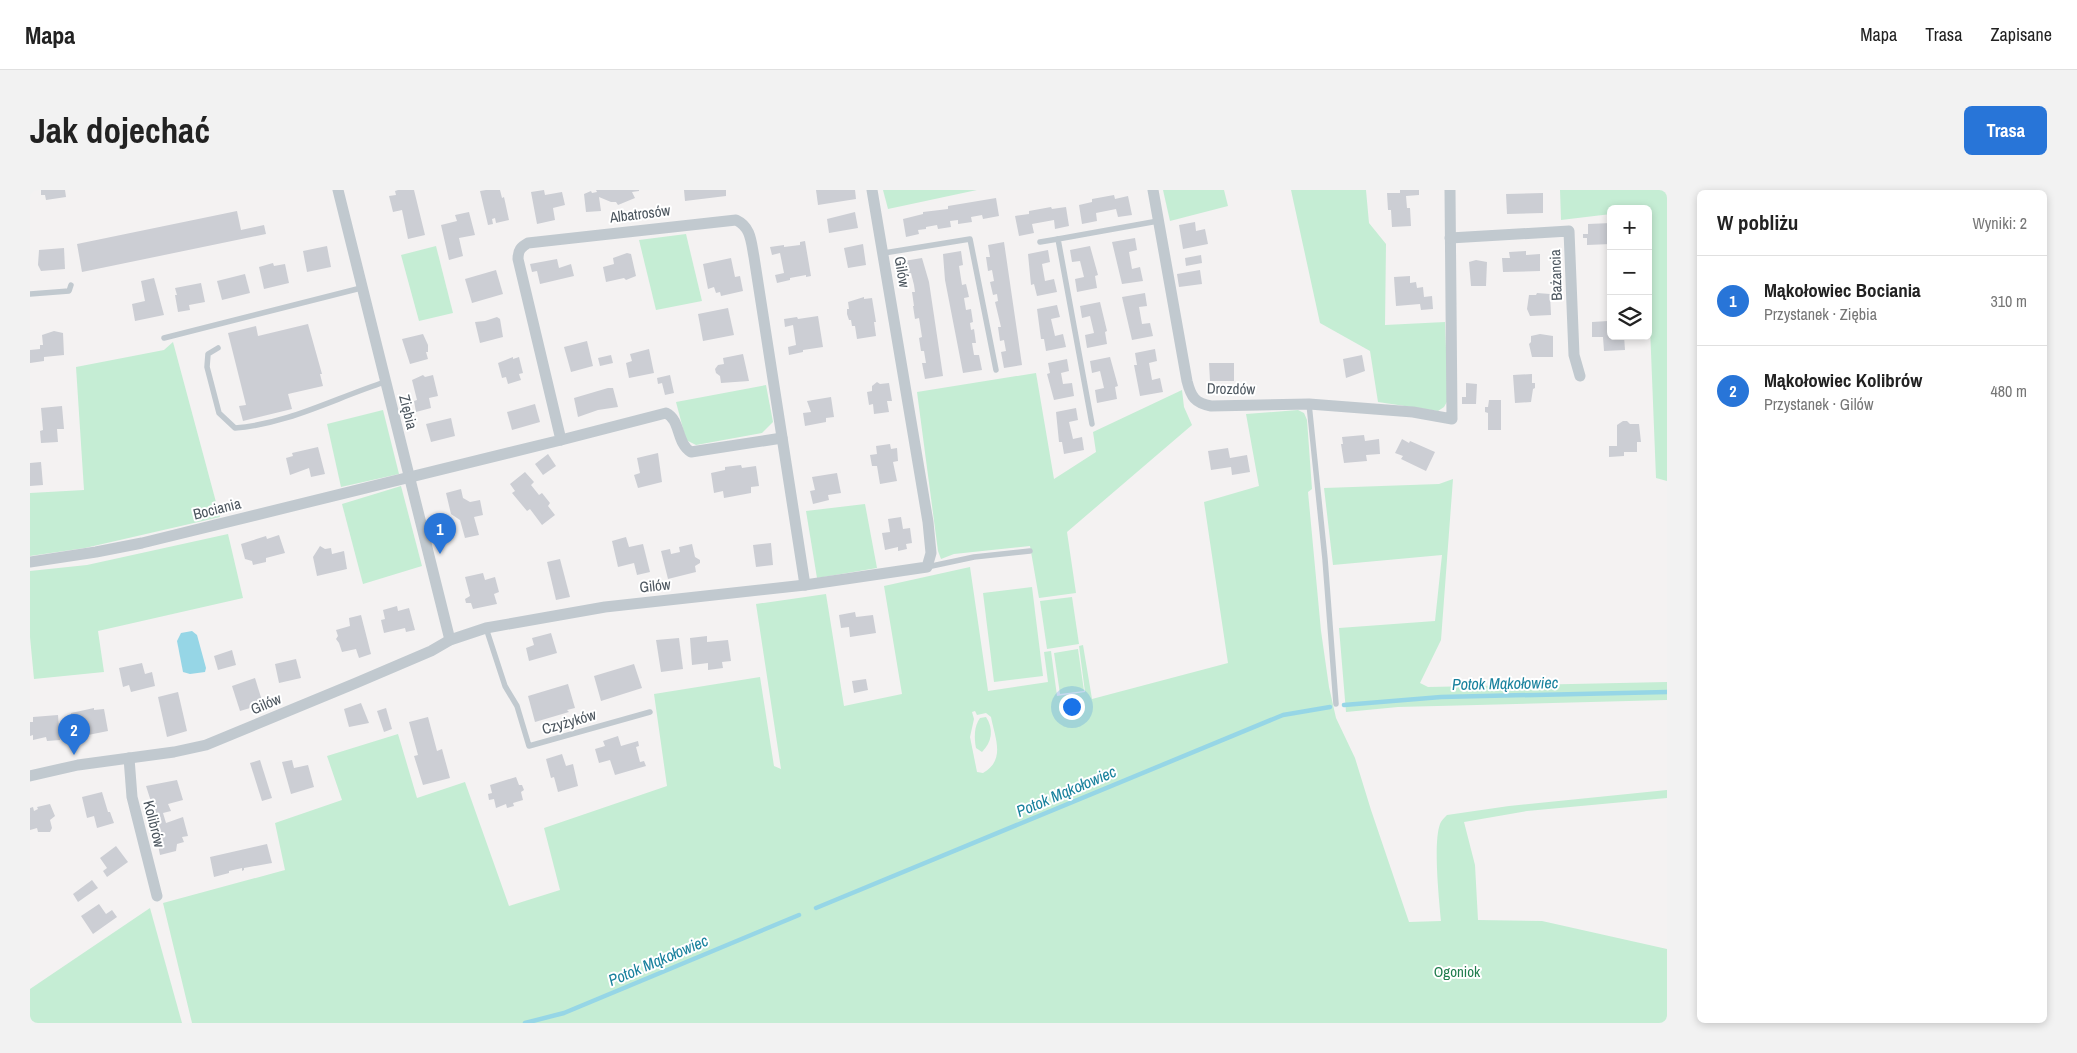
<!DOCTYPE html>
<html lang="pl">
<head>
<meta charset="utf-8">
<style>
	:root { --surface:#fff; --page:#f2f2f2; --text:#222; --muted:#767676; --line:#e0e0e0; --accent:#2875d8 }
	body { margin:0; font-family:"Archivo Narrow",sans-serif; background:var(--page); color:var(--text) }
	.controls { position:absolute; right:15px; top:15px; display:grid; overflow:hidden; border-radius:8px; box-shadow:0 2px 8px #0003 }
	.controls button { width:45px; height:45px; display:grid; place-items:center; padding:0; border:0; border-bottom:1px solid var(--line); background:var(--surface); color:var(--text); font:25px sans-serif }
	.you { position:absolute; left:1041px; top:516px; width:18px; height:18px; margin:-12px; border:4px solid #fff; border-radius:50%; background:#1a73e8; box-shadow:0 0 0 8px #1a73e833 }
	.badge { display:grid; place-items:center; width:32px; height:32px; border-radius:50%; background:var(--accent); color:#fff; font-size:16px; font-weight:700 }
	.pin { position:absolute; translate:-50% -41px; filter:drop-shadow(0 1px 2px #0008) }
	.pin::after { content:''; position:absolute; top:26px; width:18px; height:15px; background:inherit; clip-path:polygon(0 0,100% 0,50% 100%) }
	.list { margin:0; padding:0; list-style:none }
	h2 { display:flex; justify-content:space-between; align-items:center; height:65px; margin:0; padding:0 20px; font-size:21px }
	h2 small { font-size:16px; font-weight:400; color:var(--muted) }
	.list li { display:grid; grid-template-columns:32px 1fr auto; gap:15px; align-items:center; box-sizing:border-box; height:90px; padding:0 20px; border-top:1px solid var(--line) }
	.list b { display:block; font-size:19px; white-space:nowrap }
	.list p { margin:0; font-size:16px; white-space:nowrap; color:var(--muted) }
	.list em { font-size:16px; font-style:normal; color:var(--muted) }
	.icon { flex:none; width:28px; height:28px; fill:none; stroke:currentColor; stroke-width:2; stroke-linecap:round; stroke-linejoin:round }
	.map { position:relative; flex:none; width:1637px; height:833px; overflow:hidden; border-radius:8px }
	header { display:flex; align-items:center; gap:30px; box-sizing:border-box; height:70px; padding:0 25px; background:var(--surface); border-bottom:1px solid var(--line) }
	header strong { font-size:24px }
	nav { display:flex; gap:28px; margin-inline-start:auto; font-size:18px }
	.intro { display:flex; align-items:center; justify-content:space-between; box-sizing:border-box; height:120px; padding:0 30px }
	h1 { margin:0; font-size:35px }
	.button { padding:12px 22px; border-radius:8px; background:var(--accent); color:#fff; font-size:18px; font-weight:700 }
	main { display:flex; gap:30px; padding:0 30px }
	aside { flex:1; background:var(--surface); border-radius:8px; box-shadow:0 2px 8px #0003 }
	.map>svg:first-child { display:block }
</style>
</head>
<body>
<header>
<strong>Mapa</strong>
<nav><a>Mapa</a><a>Trasa</a><a>Zapisane</a></nav>
</header>
<div class="intro"><h1>Jak dojechać</h1><a class="button">Trasa</a></div>
<main>
<div class="map">
<svg width="1637" height="833" viewBox="0 0 1637 833">
	<rect width="100%" height="100%" fill="#f4f2f2"/>
	<g fill="#c5edd4" fill-rule="evenodd">
		<path d="M853 0H947L858 19Z"/>
		<path d="M1133 0H1194L1198 16 1140 31Z"/>
		<path d="M1261 0H1336L1339 33 1356 54 1355 135 1415 132 1418 210 1414 217 1408 221 1348 212 1340 161 1290 133Z"/>
		<path d="M1530 0H1637V291L1626 288 1618 87V19H1581V24L1531 30Z"/>
		<path d="M656 44 672 111 626 120 609 50Z"/>
		<path d="M406 56 423 123 389 131 371 65Z"/>
		<path d="M143 152 190 327 55 358 0 366V303L54 300 46 177 134 160Z"/>
		<path d="M1006 183 1024 289 1066 262 1063 242 1152 200 1154 217 1162 235 1037 342 1046 403 1009 408 1000 356 924 364 911 369 908 361 887 202Z"/>
		<path d="M736 195 743 232 732 243 666 255 656 250 646 212Z"/>
		<path d="M353 220 369 284 311 297 297 234Z"/>
		<path d="M1268 220 1274 223 1277 230 1282 299 1278 302 1291 441 1299 497 1306 528 1325 568 1341 620 1379 732 1411 731C1409 709 1403 653 1410 634 1411 631 1414 628 1417 625L1479 616 1637 600V608L1497 621 1434 632 1445 675 1448 730 1512 731 1637 759V833H162L133 713 255 680 245 633 312 610 297 566 368 544 387 608 435 592 479 716 530 700 514 638 637 596 624 504 730 487 744 576 751 579 726 414 796 404 814 516 872 504 854 396 940 377 958 501 1018 492 1014 462 1021 461 1027 506 1055 502 1049 456 1053 455 1062 509 1198 473 1174 312 1229 296 1216 224ZM945 521 947 525 956 523 961 527C965 548 976 570 953 583L947 582 940 547 944 529 942 522Z"/>
		<path d="M1423 289 1411 450 1390 493 1398 497 1637 492V510L1368 517 1316 522 1309 438 1405 431 1412 365 1303 375 1294 298 1409 294Z"/>
		<path d="M371 296 392 376 333 394 312 314Z"/>
		<path d="M835 314 847 378 787 388 776 321Z"/>
		<path d="M198 344 213 408 68 441 74 482 4 489 0 447V381L57 375Z"/>
		<path d="M1002 397 1013 486 964 492 953 403Z"/>
		<path d="M1042 407 1049 454 1017 459 1010 411Z"/>
		<path d="M1048 459 1054 501 1030 504 1024 463Z"/>
		<path d="M956 527C964 539 962 552 952 562L946 558C944 548 944 536 950 528Z"/>
		<path d="M120 718 152 833H0V799Z"/>
	</g>
	<path fill="#96d6e6" d="M162 441 167 445 176 478 175 482 160 484 153 482 147 451 151 443Z"/>
	<g fill="none" stroke-linecap="round" stroke-linejoin="round">
		<g stroke="#96d6e6" stroke-width="4.5">
			<path d="M1314 515 1411 507 1637 502"/>
			<path d="M786 718 1253 525 1300 517"/>
			<path d="M495 833 534 823 769 725"/>
		</g>
	</g>
	<g fill="#ccced4">
		<path d="M11 0H35L36 7 16 10 15 5H11Z"/>
		<path d="M368 0H384L395 45 378 49 372 20 363 22 359 6 366 5 365 1Z"/>
		<path d="M456 0H470L472 8 474 7 479 30 466 33 465 28 462 29 463 34 458 35 450 1Z"/>
		<path d="M514 0 515 5 532 2 535 15 523 18 525 30 507 34 501 2Z"/>
		<path d="M566 0H609V1L602 2 605 8 588 15 586 12H581L569 7 571 21 556 22 554 4 561 1 562 3 567 2Z"/>
		<path d="M654 0H696V6L655 11Z"/>
		<path d="M786 0H825L826 9 788 15Z"/>
		<path d="M1370 0H1389V5L1376 6 1377 18H1380L1381 36 1362 37 1361 20H1358L1357 3H1370Z"/>
		<path d="M1513 3V23L1477 24 1476 4Z"/>
		<path d="M1084 5 1085 9 1098 6 1102 25 1088 27 1086 19 1066 23 1067 31 1052 34 1049 15 1062 12V9Z"/>
		<path d="M966 8 969 26 953 29 952 25 941 27 942 32 928 34V30L920 31 921 37 908 39 907 35 896 37V39L888 40 889 44 876 47 873 29 893 24V22L918 19V16Z"/>
		<path d="M1021 17 1022 19 1036 17 1039 36 1025 39 1024 30 1002 34 1004 43 989 46 985 26 999 24V21Z"/>
		<path d="M207 21 211 40 234 35 236 44 52 82 47 54Z"/>
		<path d="M439 22 445 45 429 48 433 66 419 70 411 35 427 31 425 25Z"/>
		<path d="M825 22 828 38 799 43 797 29Z"/>
		<path d="M1165 32 1166 41 1175 39 1178 54 1153 59 1149 35Z"/>
		<path d="M1581 33V54L1557 55V48H1553V44H1558V34Z"/>
		<path d="M1105 48 1107 60 1099 62 1102 79 1110 77 1113 91 1092 94 1082 52Z"/>
		<path d="M775 51 781 86 776 87V85L760 88V90L747 93 745 85 754 83 750 63 742 65 740 57 754 55V57L770 55V52Z"/>
		<path d="M974 52 992 175 974 178 971 162 976 161 974 150 970 151 968 137H971L965 112 968 111 967 104 963 105 960 92 964 91 962 80 958 81 956 67H960L958 55Z"/>
		<path d="M833 54 836 75 818 78 814 58Z"/>
		<path d="M297 56 301 77 277 82 273 61Z"/>
		<path d="M1060 56 1068 85 1065 86 1067 98 1047 102 1045 89 1054 87 1050 71 1042 72 1040 60Z"/>
		<path d="M34 58 35 79 11 81 8 75 9 60Z"/>
		<path d="M1018 60 1020 72 1012 74 1015 91 1024 89 1027 102 1007 106 1004 94 1001 95 998 64Z"/>
		<path d="M931 61 933 75 929 76 932 95 936 94 939 107 934 108 936 120 941 119 943 132 940 133 941 140 944 139 946 153H942L944 165H949L952 180 933 183 915 90 913 64Z"/>
		<path d="M1496 61V65L1510 64V81L1473 82 1472 68H1480L1479 62Z"/>
		<path d="M597 63 601 64 606 86 596 90 594 88 576 92 573 77 584 74 583 68Z"/>
		<path d="M1171 65 1172 73 1156 76 1155 68Z"/>
		<path d="M701 68 705 87 710 86 713 101 691 106 690 102 686 103 684 97 678 99 673 74Z"/>
		<path d="M892 68 899 92 913 186 895 189 892 173H896L894 161H891L889 148 892 147 889 128 885 129 883 116H884L882 102H885L884 95 881 83 876 84 874 71Z"/>
		<path d="M527 69 529 78 541 74 544 86 510 94 507 81 502 82 500 74Z"/>
		<path d="M1446 70 1457 72 1456 96H1441L1439 72Z"/>
		<path d="M243 73 244 76 255 74 259 93 234 99 229 77Z"/>
		<path d="M466 80 473 104 442 113 435 89Z"/>
		<path d="M1170 80 1172 94 1149 97 1147 84Z"/>
		<path d="M215 84 220 103 192 110 187 91Z"/>
		<path d="M1380 86V93L1386 92 1387 98 1393 97 1394 107 1402 106 1403 119 1391 120 1390 114 1366 116 1364 87Z"/>
		<path d="M124 88 134 125 105 131 102 114 115 111 111 91Z"/>
		<path d="M171 93 175 112 159 115 160 120 148 122 145 105H147L145 98Z"/>
		<path d="M1115 103 1117 116 1109 117 1112 134 1120 133 1123 146 1102 150 1092 107Z"/>
		<path d="M1507 103 1520 104 1521 125 1500 126 1497 119 1499 105H1506Z"/>
		<path d="M834 107V109L842 108 846 132H844L846 146 827 149 825 136H822L821 130H819L817 124V119H819L818 112Z"/>
		<path d="M1070 112 1077 141 1075 142 1077 154 1057 158 1055 145 1064 143 1060 126 1052 128 1050 116Z"/>
		<path d="M1027 115 1030 127 1021 129 1025 146 1033 144 1036 157 1016 161 1014 149H1011L1007 119Z"/>
		<path d="M698 118 704 145 673 151 668 124Z"/>
		<path d="M788 126 793 157 773 160V162L759 165 758 157 766 155 763 135 755 137 754 129 767 127 768 129Z"/>
		<path d="M467 127 470 129 473 147 450 153 445 132 455 131Z"/>
		<path d="M1578 131V139H1581V146H1594L1595 160 1574 161 1573 147H1562V132Z"/>
		<path d="M278 134 292 184H290L293 196 258 204 262 219 213 231 209 216 216 215 198 143 226 136 228 146Z"/>
		<path d="M24 141 33 143 34 165 14 167V171L0 173V160L10 159V155H13L12 145Z"/>
		<path d="M393 144 398 155V162H396L398 169 380 174 372 149Z"/>
		<path d="M1510 144 1523 146V167H1502L1499 154 1501 152V146Z"/>
		<path d="M557 151 563 176 541 182 534 157Z"/>
		<path d="M619 159 624 183 599 188 596 173 602 171 600 164Z"/>
		<path d="M1125 159 1127 171 1119 173 1122 190 1130 188 1133 202 1110 206 1104 175H1107L1105 163Z"/>
		<path d="M713 164 719 191 691 193 690 186 686 183 685 179 688 175 694 174 693 168Z"/>
		<path d="M581 165 583 173 570 176 568 168Z"/>
		<path d="M1332 165 1335 181 1316 188 1313 169Z"/>
		<path d="M483 167V169L489 167 493 183 489 184 491 190 478 194 476 187 472 188 468 173Z"/>
		<path d="M1080 167 1088 196 1085 197 1087 209 1067 213 1065 200 1074 198 1070 181 1062 183 1060 171Z"/>
		<path d="M1037 169 1039 181 1031 183 1033 194 1042 193 1044 206 1024 210 1017 184 1020 183 1018 173Z"/>
		<path d="M1179 173H1204V191H1180Z"/>
		<path d="M1502 184V193H1505V198L1503 199 1501 212 1485 213 1483 185Z"/>
		<path d="M393 185 395 187 403 185 408 206 399 208 401 218 386 222 384 211 387 210 382 190Z"/>
		<path d="M640 185 644 203 635 205 632 193 628 194 627 188Z"/>
		<path d="M847 192 850 194 859 193 862 211H857L859 222 844 224 843 214 839 215 837 202 842 201V196Z"/>
		<path d="M1436 193 1447 194 1446 214H1432V207H1436Z"/>
		<path d="M578 198H583L588 217 568 220 548 227 544 208Z"/>
		<path d="M801 207 804 227 796 228V232L775 236 773 223 781 222 777 211Z"/>
		<path d="M1459 210H1471V240H1458V223L1455 222V217H1458Z"/>
		<path d="M505 214 510 232 482 240 477 222Z"/>
		<path d="M32 216 34 239H27L28 252 11 253 10 241 13 240 11 218Z"/>
		<path d="M1046 218 1048 230 1039 232 1043 249 1052 247 1054 260 1034 264 1032 252H1029L1026 222Z"/>
		<path d="M421 228 425 246 401 252 396 234Z"/>
		<path d="M1593 231H1597L1600 234H1609L1611 252H1607V262H1594V266L1579 267V256H1587V235Z"/>
		<path d="M1334 245 1335 251 1349 249 1350 264 1336 265 1337 271 1314 273 1311 254H1313L1312 247Z"/>
		<path d="M1372 249 1379 253 1380 251 1405 262 1396 281 1371 269 1373 266 1365 263Z"/>
		<path d="M860 254 861 259 867 258 868 271 863 272 867 291 850 294 847 276H842L840 265 847 264 846 256Z"/>
		<path d="M288 257 295 284 281 287 279 278 260 285 256 268 263 266 262 263Z"/>
		<path d="M1198 258 1200 268 1217 265 1220 282 1202 285 1201 277 1181 280 1178 261Z"/>
		<path d="M628 263 632 292 608 298 604 285 610 283 607 268Z"/>
		<path d="M518 264 526 276 513 285 505 274Z"/>
		<path d="M11 272 13 295 0 296V273Z"/>
		<path d="M711 275 712 278 726 276 729 296 721 297V303L694 308 693 301 684 303 681 283 695 280V277Z"/>
		<path d="M495 282 504 292 501 295 509 305 512 303 520 313 518 316 525 325 512 335 500 319 497 321 482 303 485 301 480 294Z"/>
		<path d="M807 283 811 303 798 305 799 310 783 314 780 301 785 300 782 287Z"/>
		<path d="M431 299 433 308 440 312 450 310 453 325 444 327 449 345 435 348 430 330 421 324 416 303Z"/>
		<path d="M871 327 873 339 880 338 882 353 876 354 877 359 868 361V357L855 360 852 343 860 342 858 329Z"/>
		<path d="M249 345 255 363 236 368V372L223 375 222 371 215 369 211 354 236 346 237 349Z"/>
		<path d="M596 347 599 357 613 354 620 382 607 385 604 373 588 377 582 351Z"/>
		<path d="M741 353 743 375 726 377 723 355Z"/>
		<path d="M662 354 665 367 670 370V373L665 376 666 382 638 389 631 361 640 359 641 364 650 362 649 357Z"/>
		<path d="M290 356 295 359 301 358 302 364 314 361 317 379 287 386 283 367Z"/>
		<path d="M530 369 540 407 526 410 517 372Z"/>
		<path d="M453 383 455 390 465 387 469 402 464 404 467 414 443 419 441 413H436L435 409 440 406 435 387Z"/>
		<path d="M367 416 368 421 379 418 385 440 376 442 375 438 354 443 351 430 355 429 353 420Z"/>
		<path d="M825 422 826 427 843 425 846 443 820 447 819 437 811 438 809 425Z"/>
		<path d="M331 425 341 464 329 468 326 459 312 462 309 453 306 449 308 446 306 440 320 436 319 428Z"/>
		<path d="M521 443 527 463 499 471 496 458 504 455 502 448Z"/>
		<path d="M677 446V452L698 450 701 471 692 472 693 478 678 480V473L662 475 660 448Z"/>
		<path d="M649 448 653 479 631 482 626 450Z"/>
		<path d="M202 460 206 475 188 480 184 466Z"/>
		<path d="M266 469 271 488 249 493 245 474Z"/>
		<path d="M112 473 115 484 122 482 125 496 101 502 99 495 93 497 89 478Z"/>
		<path d="M604 474 612 498 571 511 564 486Z"/>
		<path d="M225 488 233 514 210 521 202 496Z"/>
		<path d="M836 489 838 500 824 503 822 491Z"/>
		<path d="M538 494 545 518 537 520 539 522 505 532 498 506Z"/>
		<path d="M148 502 157 541 137 547 128 507Z"/>
		<path d="M331 513 339 533 319 537 314 519Z"/>
		<path d="M64 518V520L74 519 78 541 58 545V543L43 544 41 540 43 536 41 523Z"/>
		<path d="M356 518 362 539 354 542 347 521Z"/>
		<path d="M28 525 30 550 17 551 16 547 3 550V545L0 546V532H3V527Z"/>
		<path d="M398 527 407 561 412 559 420 588 393 595 384 566 388 565 379 532Z"/>
		<path d="M588 546 591 556 608 551 609 556 606 557 610 572 614 571 616 576 585 585 580 570 569 573 565 559 575 556 573 551Z"/>
		<path d="M532 564 536 576 543 574 548 596 528 602 524 587 521 588 516 569Z"/>
		<path d="M230 570 242 608 232 611 220 573Z"/>
		<path d="M262 570 264 578 278 575 284 597 261 604 252 572Z"/>
		<path d="M486 587 489 595H492L494 600 491 602 493 610 483 613 484 616 477 618 476 614 466 618 464 609 459 610 458 604 462 603 460 595Z"/>
		<path d="M147 590 153 610 138 614 141 621 133 623 136 633 153 627 158 646 152 647 154 652 147 654 146 661 130 665 127 650H130L125 624 116 596Z"/>
		<path d="M72 602 78 622H80L84 633 67 638 64 626 57 628 52 607Z"/>
		<path d="M20 614 25 626 20 630 22 638 20 642H8L7 638 0 640V618L3 617 4 621 8 619 7 617Z"/>
		<path d="M237 654 242 673 214 678V680L212 681V678L199 681V683L184 687 180 667Z"/>
		<path d="M86 656 98 672 77 687 73 681 77 678 70 668Z"/>
		<path d="M62 690 68 698 48 712 43 704Z"/>
		<path d="M69 714 76 724 82 720 87 727 63 744 51 726Z"/>
	</g>
	<g fill="none" stroke-linecap="round" stroke-linejoin="round">
		<g stroke="#c1c9cf" stroke-width="5.5">
			<path d="M1010 52 1028 49"/>
			<path d="M854 63 940 49 966 180"/>
			<path d="M0 104 39 101 41 95"/>
			<path d="M134 148 331 98"/>
			<path d="M188 158 178 164 177 177 189 223 205 238C258 234 305 208 355 192"/>
			<path d="M1279 214 1295 369 1306 514"/>
			<path d="M1062 234 1028 49 1128 31"/>
			<path d="M897 377 944 367 1000 361"/>
			<path d="M456 438 475 496 487 516 499 556 620 522"/>
		</g>
		<g stroke="#c1c9cf" stroke-width="11">
			<path d="M308 0 420 450"/>
			<path d="M1123 0 1157 191C1161 207 1165 213 1181 216L1279 214 1383 222 1422 229 1420 0"/>
			<path d="M1420 48 1539 41 1544 165 1550 186"/>
			<path d="M531 250 636 223C651 230 646 253 661 262L752 248"/>
			<path d="M0 372 66 362 112 353 531 250 488 69C488 60 491 57 498 53L706 30C721 37 721 51 724 67L775 395"/>
			<path d="M99 568 102 607 127 706"/>
			<path d="M0 586 48 575 144 562 176 555 326 493 401 461 420 450 456 438 575 417 775 395 897 377 901 363 898 332 842 0"/>
		</g>
	</g>
	<g text-anchor="middle" stroke-width="4" stroke-linejoin="round" paint-order="stroke">
		<g font-size="15" fill="#4b555e" stroke="#fff">
			<text transform="translate(610 24) rotate(-7)" y="5">Albatrosów</text>
			<text transform="translate(872 82) rotate(81)" y="5">Gilów</text>
			<text transform="translate(1526 85) rotate(-92)" y="5">Bażancia</text>
			<text transform="translate(1201 199) rotate(1)" y="5">Drozdów</text>
			<text transform="translate(378 222) rotate(76)" y="5">Ziębia</text>
			<text transform="translate(187 319) rotate(-14)" y="5">Bociania</text>
			<text transform="translate(625 396) rotate(-6)" y="5">Gilów</text>
			<text transform="translate(236 514) rotate(-23)" y="5">Gilów</text>
			<text transform="translate(539 532) rotate(-16)" y="5">Czyżyków</text>
			<text transform="translate(124 634) rotate(76)" y="5">Kolibrów</text>
		</g>
		<g font-size="15" fill="#1f7c4d" stroke="#fff">
			<text x="1427" y="787">Ogoniok</text>
		</g>
		<g font-size="16" font-style="italic" fill="#18819d" stroke="#fff">
			<text transform="translate(1475 493) rotate(-1)" y="6">Potok Mąkołowiec</text>
			<text transform="translate(1036 601) rotate(-23)" y="6">Potok Mąkołowiec</text>
			<text transform="translate(628 770) rotate(-23)" y="6">Potok Mąkołowiec</text>
		</g>
	</g>
</svg>
<div class="controls">
<button>+</button>
<button>−</button>
<button><svg class="icon" aria-label="layers" viewBox="0 0 24 24"><path d="M12 4l9 5-9 5-9-5zM3 14l9 5 9-5"/></svg></button>
</div>
<div class="you"></div>
<div class="pin badge" style="left:410px;top:364px">1</div>
<div class="pin badge" style="left:44px;top:565px">2</div>
</div>
<aside>
<h2>W pobliżu<small>Wyniki: 2</small></h2>
<ul class="list">
<li><span class="badge">1</span><div><b>Mąkołowiec Bociania</b><p>Przystanek · Ziębia</p></div><em>310 m</em></li>
<li><span class="badge">2</span><div><b>Mąkołowiec Kolibrów</b><p>Przystanek · Gilów</p></div><em>480 m</em></li>
</ul>
</aside>
</main>
</body>
</html>
